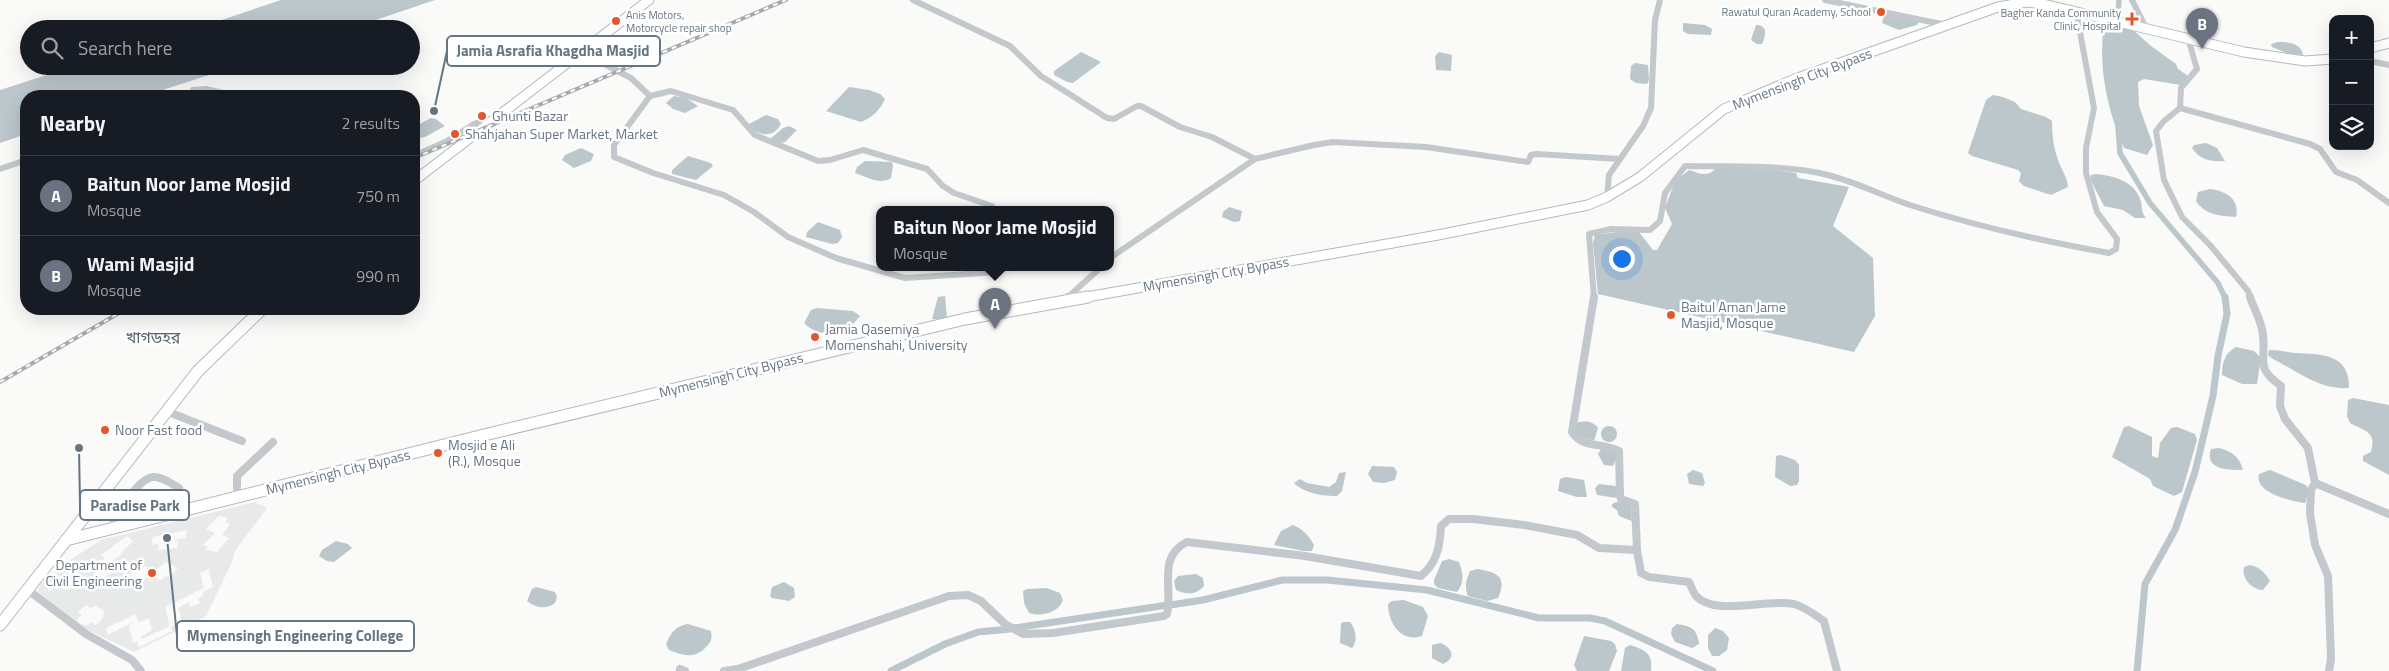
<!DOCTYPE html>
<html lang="en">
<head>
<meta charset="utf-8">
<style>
	:root { --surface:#171b24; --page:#242831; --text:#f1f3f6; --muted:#9ea1a6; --line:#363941; --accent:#0b8043 }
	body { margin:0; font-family:"Titillium Web","Noto Sans Bengali",sans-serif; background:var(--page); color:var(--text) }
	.controls { position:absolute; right:15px; top:15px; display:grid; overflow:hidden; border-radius:10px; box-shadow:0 5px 20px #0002 }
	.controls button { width:45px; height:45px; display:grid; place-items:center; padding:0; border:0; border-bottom:1px solid var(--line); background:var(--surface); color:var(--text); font:25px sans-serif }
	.you { position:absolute; left:1621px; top:258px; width:18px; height:18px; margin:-12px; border:4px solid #fff; border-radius:50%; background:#1a73e8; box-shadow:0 0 0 8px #1a73e833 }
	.badge { display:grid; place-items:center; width:32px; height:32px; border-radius:50%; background:var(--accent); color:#fff; font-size:16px; font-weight:700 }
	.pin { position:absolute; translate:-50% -41px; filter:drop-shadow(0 1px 2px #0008) }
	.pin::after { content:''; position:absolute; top:26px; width:18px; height:15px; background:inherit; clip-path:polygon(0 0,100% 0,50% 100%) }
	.popup { position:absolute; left:876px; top:206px; width:238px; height:65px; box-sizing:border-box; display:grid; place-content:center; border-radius:10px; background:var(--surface); filter:drop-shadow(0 1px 4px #0005); font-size:16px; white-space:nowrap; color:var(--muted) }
	.popup b { font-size:19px; color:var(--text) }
	.popup::after { content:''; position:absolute; left:50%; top:100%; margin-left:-10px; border:10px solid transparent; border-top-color:var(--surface) }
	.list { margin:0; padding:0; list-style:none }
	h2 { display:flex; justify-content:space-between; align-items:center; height:65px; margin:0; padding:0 20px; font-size:21px }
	h2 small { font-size:16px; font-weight:400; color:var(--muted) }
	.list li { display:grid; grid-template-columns:32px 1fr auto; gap:15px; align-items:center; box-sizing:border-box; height:80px; padding:0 20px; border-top:1px solid var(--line) }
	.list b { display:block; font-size:19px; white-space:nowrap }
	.list p { margin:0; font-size:16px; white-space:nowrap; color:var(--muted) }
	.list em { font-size:16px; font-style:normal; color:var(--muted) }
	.icon { flex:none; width:28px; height:28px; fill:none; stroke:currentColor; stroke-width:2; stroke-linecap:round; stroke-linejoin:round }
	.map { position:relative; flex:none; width:2389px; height:671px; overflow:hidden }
	.search { position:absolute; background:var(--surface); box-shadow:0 5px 20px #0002; left:20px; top:20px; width:400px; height:55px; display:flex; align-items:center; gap:12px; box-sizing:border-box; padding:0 18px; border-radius:28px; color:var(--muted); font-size:19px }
	.panel { position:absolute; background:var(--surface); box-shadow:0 5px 20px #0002; left:20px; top:90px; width:400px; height:225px; border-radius:20px }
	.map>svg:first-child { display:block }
</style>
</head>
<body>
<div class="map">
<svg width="2389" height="671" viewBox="0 0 2389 671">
	<rect width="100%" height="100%" fill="#fafaf8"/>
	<path fill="#e8e9e9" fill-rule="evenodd" d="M255 502 267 508 235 551 232 562 206 616 134 652 75 624 38 591 40 585 64 564 101 540ZM219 516 228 518 225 522 230 524 222 535 229 538 217 552 206 550 208 547 203 545 215 533 206 529ZM187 530 186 538 175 540 174 542 179 541 177 548 158 550 159 544 151 545 153 537ZM127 536 133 541 122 552 123 553 111 562 110 566 115 570 98 583 91 578 96 574 92 571 98 567 97 565 105 559 101 555ZM166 562 178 568 169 577 165 576 161 580 155 578 152 581 146 578 139 583 127 577 137 568 141 569 145 566 155 571ZM80 568 75 588 65 590V585L48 592 53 578 69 574 70 570ZM208 569H210L209 572 213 587 203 592V596L198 598 200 603 191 607 189 602 178 608 182 621 171 627 172 631 139 647 137 641 133 643 129 626 134 622 108 635 106 628 136 614 138 623 149 618 152 630 142 636V639L170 626 165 607 204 588 200 573ZM86 605 90 608 96 606 104 611 103 618 96 625 91 622 86 626 78 622 77 619 82 615 78 612Z"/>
	<g fill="#bbc7cb">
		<path d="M281 0H435L349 29H195Z"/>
		<path d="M1884 15 1919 22 1917 25 1899 30 1882 23Z"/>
		<path d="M1683 23 1705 25 1712 29 1711 35 1688 34 1683 31Z"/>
		<path d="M2109 23 2132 29 2151 46 2176 64 2178 69 2187 75V79L2181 85 2144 79 2138 82 2139 106 2153 145 2147 155 2124 148C2107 109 2098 67 2104 25Z"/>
		<path d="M1756 25C1768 25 1766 35 1762 44H1757L1751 40Z"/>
		<path d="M2278 42C2288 42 2301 43 2303 55L2286 53 2272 47 2271 44Z"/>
		<path d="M1081 52 1101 62 1073 83 1067 82 1054 75V71Z"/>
		<path d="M1439 52 1452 55 1451 71 1436 70 1435 56Z"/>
		<path d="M1635 63 1648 65 1649 80 1647 84 1636 83 1630 79 1631 66Z"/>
		<path d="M75 66H237L144 96H26V134L0 143V90Z"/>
		<path d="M849 87 869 90 880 94 885 99C880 110 872 118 861 122L826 111Z"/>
		<path d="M1993 95 2003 97 2015 102 2021 109 2046 117 2052 121C2052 133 2053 145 2057 157 2060 168 2067 175 2068 187L2051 195 2024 186 2019 181 2021 173 2018 170 1972 156 1968 153 1986 100Z"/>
		<path d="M674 96 686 98 698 106 685 113 673 109 666 103Z"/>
		<path d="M766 115 778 119 781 124C773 138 762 136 750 128L749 124Z"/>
		<path d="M431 118 436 119 445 126 425 137 418 138 414 134V127Z"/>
		<path d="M789 126 797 130 785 142 780 143 770 139 783 128Z"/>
		<path d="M2206 143 2217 148 2225 161C2211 162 2200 160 2192 148L2194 145Z"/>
		<path d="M581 148 594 154 591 161 574 168 562 160 565 155Z"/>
		<path d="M688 156 711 163 713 166 696 180 672 174V170Z"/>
		<path d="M865 161 892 162 893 166 891 178C879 186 866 176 855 173L857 167Z"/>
		<path d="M1715 169H1765L1796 173 1798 178 1849 187 1833 226 1873 258 1875 316 1854 352 1598 294 1593 243 1595 235 1624 231 1639 232 1653 250H1657L1672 224 1665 208 1675 181 1689 170C1699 173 1707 178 1715 169Z"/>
		<path d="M2096 174C2113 176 2133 180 2140 199 2144 207 2139 209 2146 218H2135L2123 210 2104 206 2090 179 2091 175Z"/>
		<path d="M2210 189C2226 191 2240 199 2236 217 2220 216 2205 215 2196 201L2198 192Z"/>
		<path d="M1229 207 1242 211 1240 221 1234 222 1222 217 1223 212Z"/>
		<path d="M818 222 840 230 842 237 838 243 832 244 806 237 807 232Z"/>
		<path d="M945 296 947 318 941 320 932 319 938 297Z"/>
		<path d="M817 308 853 311 860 316 845 333C833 337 813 333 804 323L811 310Z"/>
		<path d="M2236 347 2254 351 2261 358 2257 384H2242L2222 375C2222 362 2225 353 2236 347Z"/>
		<path d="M2269 350C2278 350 2287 352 2296 353 2322 354 2350 354 2349 388 2319 390 2299 372 2273 359L2268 355Z"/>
		<path d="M2353 398 2389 405V475L2363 461V456L2371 452C2377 431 2364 431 2350 423L2347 416 2348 400Z"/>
		<path d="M1578 422C1586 421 1593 421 1598 428L1594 441 1576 435 1575 428Z"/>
		<circle cx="1609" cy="434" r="8"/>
		<path d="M2129 426 2152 437V456L2158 458 2160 443 2171 428 2177 427 2195 434 2197 440 2182 492 2174 496 2153 486 2150 479 2112 457 2124 427Z"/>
		<path d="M1602 448 1615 451 1617 457 1613 466 1604 465 1598 454Z"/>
		<path d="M2219 448C2231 451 2240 457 2243 470 2228 470 2204 470 2211 449Z"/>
		<path d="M1781 455 1795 460 1799 465V481L1797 485 1790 486 1775 477 1776 456Z"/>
		<path d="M1372 466 1394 467 1397 472 1395 480 1384 483 1373 482 1368 474Z"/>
		<path d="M1693 470 1702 473 1705 483 1703 486 1689 484 1687 474Z"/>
		<path d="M2270 470 2306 485 2309 491 2305 503C2291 501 2254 493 2259 474Z"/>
		<path d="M1346 472 1342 491 1337 496C1324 497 1302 492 1294 483L1300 479 1307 483 1329 487 1336 482 1339 473Z"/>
		<path d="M1566 477 1584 480 1587 497H1577L1558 491 1560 479Z"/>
		<path d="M1599 484 1616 486 1617 498 1597 495 1595 488Z"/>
		<path d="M1616 502 1631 503 1632 521 1619 516 1617 510 1612 507V504Z"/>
		<path d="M1293 525C1303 529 1309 536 1314 545L1312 551H1304L1274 545 1281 531Z"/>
		<path d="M336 541 348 544 352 548 334 562 327 561 319 556 322 550Z"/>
		<path d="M1449 559 1459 562C1463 573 1465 582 1457 592L1438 588 1434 584V580L1442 561Z"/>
		<path d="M2250 565C2260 567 2265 573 2270 581L2263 590C2252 590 2241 578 2244 567Z"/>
		<path d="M1477 569C1496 572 1508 576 1498 598L1487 601 1468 596C1464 586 1466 581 1470 571Z"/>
		<path d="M1196 574 1203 578 1204 586C1196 595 1187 595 1176 590L1174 581 1178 576Z"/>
		<path d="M784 582 794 588 795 597 789 601 772 598 770 596 772 587Z"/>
		<path d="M536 587 555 592 557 597 555 603C546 610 536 608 527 601L532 589Z"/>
		<path d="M1047 588 1060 593 1063 600C1058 613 1041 617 1029 613L1024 603 1023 591 1027 589Z"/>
		<path d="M1404 600 1423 607 1428 616 1422 636C1400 643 1388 622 1388 604L1392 601Z"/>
		<path d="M1344 622H1350C1356 629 1358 641 1352 648L1340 643 1341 623Z"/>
		<path d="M688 624 711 631C712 637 712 641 707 646 696 659 684 656 669 650L666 644C671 633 675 626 688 624Z"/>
		<path d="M1677 624C1691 626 1697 629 1699 644L1692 648 1675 642 1671 634 1672 628Z"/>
		<path d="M1715 628 1723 631 1729 638 1727 650 1719 656H1712L1708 648V635Z"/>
		<path d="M1584 636 1611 641 1615 644 1617 651 1609 671H1577L1574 665Z"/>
		<path d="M1440 643C1452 647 1457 658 1443 664L1432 658V645Z"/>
		<path d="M1630 645C1645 650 1653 653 1651 671H1621L1625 648Z"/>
	</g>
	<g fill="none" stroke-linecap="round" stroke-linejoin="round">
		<g stroke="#bbc7cb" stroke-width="5.5">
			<path d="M2117 25 2119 0"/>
			<path d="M2118 127 2120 153 2150 203 2218 283 2225 298"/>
		</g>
		<g stroke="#bbc7cb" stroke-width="7">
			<path d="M1170 605 1203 600 1282 580H1327L1427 590 1539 618H1590L1605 621 1713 671"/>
			<path d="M1014 628 1168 605"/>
			<path d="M891 671 945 644 978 632 1010 629"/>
			<path d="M2137 671 2145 584 2175 530 2195 472 2213 396 2218 356 2227 314 2225 297"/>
		</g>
		<defs>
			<g id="highway-far1">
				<path d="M2370 48 2389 43"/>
				<path d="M414 181 649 0"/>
				<path d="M1081 298 1438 235 1588 205 1607 197 1640 177 1724 109 1795 79 1998 7 2026 2 2043 4 2244 52 2305 61 2333 59"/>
			</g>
			<g id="highway">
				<path d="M66 540 484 435 965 319 1088 297"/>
				<path d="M0 625 198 371 262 309"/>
			</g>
		</defs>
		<use href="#highway-far1" stroke="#b4b9bd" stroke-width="11"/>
		<use href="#highway" stroke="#b4b9bd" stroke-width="13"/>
		<g stroke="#c3c8cc" stroke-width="6">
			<path d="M913 0 1010 46 1041 76 1107 118 1114 119 1137 106H1141L1180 127 1212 137 1255 159"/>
			<path d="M1825 0 1946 25"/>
			<path d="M2132 0 2146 28"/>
			<path d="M2188 38 2197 69 2181 88 2180 108 2164 121 2156 131 2164 180 2182 217 2210 245 2248 291 2251 298"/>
			<path d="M581 52 631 78 650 96 614 145V157L653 173 724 195 754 212 788 237 836 258 905 278 998 272"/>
			<path d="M2370 61 2389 65"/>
			<path d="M193 90 206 89 235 96"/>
			<path d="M199 96 213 92"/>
			<path d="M650 96 671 91 733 110 755 135 818 161 830 160 863 150 927 169 943 186 954 193 992 206"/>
			<path d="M2180 108 2310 144 2320 149 2336 172 2357 180 2389 203"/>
			<path d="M414 156 447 141 474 124 492 119"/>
			<path d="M0 169 26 160"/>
			<path d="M1607 197 1609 175 1643 126 1651 108 1655 20 1660 0"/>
			<path d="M1110 258 1255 159 1314 145 1333 142 1426 147 1528 162 1531 155 1536 154 1620 159"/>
			<path d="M1067 298 1100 268"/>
			<path d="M1594 298 1589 234 1611 229 1650 230 1660 221 1665 193 1685 166C1730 167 1785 164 1828 175 1856 182 1883 196 1910 205 1975 226 2042 241 2109 253L2116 249 2117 239 2097 212 2086 173V148L2094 108 2077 16 2069 14"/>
		</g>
		<g stroke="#c3c8cc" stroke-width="8">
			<path d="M1594 297 1572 432C1583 449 1603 442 1619 451L1620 495 1621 499 1635 504 1637 550 1641 573 1649 577 1689 582C1691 586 1693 592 1696 596 1715 617 1768 598 1794 604 1805 607 1815 615 1824 621L1837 671"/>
			<path d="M2250 297C2254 309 2262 322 2263 335 2266 363 2255 367 2281 386L2280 406 2285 419 2308 448 2315 483 2389 514"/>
			<path d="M1064 301 1068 297"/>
			<path d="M166 411 242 441"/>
			<path d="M2315 483 2311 490 2310 513 2315 545 2328 576 2331 659 2329 671"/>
			<path d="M237 498V476L273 442"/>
			<path d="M111 529C117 515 137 479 153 477 162 476 172 484 179 488"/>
			<path d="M28 590 86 634 132 660 141 671"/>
			<path d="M680 669 685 671"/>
			<path d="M724 671 738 669 949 596 968 595 981 601 1005 624 1023 634 1053 633 1164 616 1167 614C1173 587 1157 557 1187 542L1305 556 1421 576C1437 563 1440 546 1441 526L1449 519H1473L1524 525 1577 535 1599 548 1637 550"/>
		</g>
		<use href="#highway-far1" stroke="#fff" stroke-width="9"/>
		<use href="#highway" stroke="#fff" stroke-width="11"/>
		<defs>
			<g id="rail">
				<path d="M414 158 786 0"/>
				<path d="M0 382 126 309"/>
			</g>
		</defs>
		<use href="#rail" stroke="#a2aab0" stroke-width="4"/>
		<use href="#rail" stroke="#fff" stroke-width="2" stroke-dasharray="5" stroke-linecap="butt"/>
	</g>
	<g fill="#e4572e" stroke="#fff" stroke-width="2">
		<circle cx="1881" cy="12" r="5"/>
		<path d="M2129.5 11.5h5v5h5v5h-5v5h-5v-5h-5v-5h5z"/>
		<circle cx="616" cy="21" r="5"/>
		<circle cx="482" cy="116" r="5"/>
		<circle cx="455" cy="134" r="5"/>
		<circle cx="1671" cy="315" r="5"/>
		<circle cx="815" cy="337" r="5"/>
		<circle cx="105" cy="430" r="5"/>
		<circle cx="438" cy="453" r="5"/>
		<circle cx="152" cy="573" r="5"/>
	</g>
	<g text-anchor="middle" stroke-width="5" stroke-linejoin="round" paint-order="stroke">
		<g font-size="11" fill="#657683" stroke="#fff" text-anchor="end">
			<text x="1871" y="16">Rawatul Quran Academy, School</text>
			<text x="2121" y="17">Bagher Kanda Community<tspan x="2121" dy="13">Clinic, Hospital</tspan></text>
			<text x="626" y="19" text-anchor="start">Anis Motors,<tspan x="626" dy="13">Motorcycle repair shop</tspan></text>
		</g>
		<g font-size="14" fill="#657683" stroke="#fff">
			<text transform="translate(1802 79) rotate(-21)" y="5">Mymensingh City Bypass</text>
			<text transform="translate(1216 274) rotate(-10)" y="5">Mymensingh City Bypass</text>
			<text transform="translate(731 375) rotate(-14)" y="5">Mymensingh City Bypass</text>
			<text transform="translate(338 472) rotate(-14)" y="5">Mymensingh City Bypass</text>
		</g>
		<g font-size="14" fill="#657683" stroke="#fff" text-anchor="start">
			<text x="492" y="121">Ghunti Bazar</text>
			<text x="465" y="139">Shahjahan Super Market, Market</text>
			<text x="1681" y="312">Baitul Aman Jame<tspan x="1681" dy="16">Masjid, Mosque</tspan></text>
			<text x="825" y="334">Jamia Qasemiya<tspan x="825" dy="16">Momenshahi, University</tspan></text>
			<text x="115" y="435">Noor Fast food</text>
			<text x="448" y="450">Mosjid e Ali<tspan x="448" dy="16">(R.), Mosque</tspan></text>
			<text x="142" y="570" text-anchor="end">Department of<tspan x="142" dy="16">Civil Engineering</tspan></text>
		</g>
		<g font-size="16" fill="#57646e" stroke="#fff">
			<text x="153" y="343">খাগডহর</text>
		</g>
	</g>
	<path fill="none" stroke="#657683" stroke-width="2" d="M434 111L447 51M79 448L80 505M167 538L177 636"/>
	<g fill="#657683" stroke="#fff" stroke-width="2">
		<circle cx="434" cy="111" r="5"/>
		<circle cx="79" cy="448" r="5"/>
		<circle cx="167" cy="538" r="5"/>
	</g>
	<g fill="#fff" stroke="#657683" stroke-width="2">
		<rect x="447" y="36" width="213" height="30" rx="5"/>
		<rect x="80" y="490" width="109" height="30" rx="5"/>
		<rect x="177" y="621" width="237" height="30" rx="5"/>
	</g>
	<g font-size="15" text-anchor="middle" font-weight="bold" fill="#657683">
		<text x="553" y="56">Jamia Asrafia Khagdha Masjid</text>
		<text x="135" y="511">Paradise Park</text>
		<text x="295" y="641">Mymensingh Engineering College</text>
	</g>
</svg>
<div class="controls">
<button>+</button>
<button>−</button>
<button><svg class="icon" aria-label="layers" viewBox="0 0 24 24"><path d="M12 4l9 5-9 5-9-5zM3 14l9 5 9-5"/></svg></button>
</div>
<div class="you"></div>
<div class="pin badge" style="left:995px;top:329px;background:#6b7280">A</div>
<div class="popup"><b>Baitun Noor Jame Mosjid</b>Mosque</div>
<div class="pin badge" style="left:2202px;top:49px;background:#6b7280">B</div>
<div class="search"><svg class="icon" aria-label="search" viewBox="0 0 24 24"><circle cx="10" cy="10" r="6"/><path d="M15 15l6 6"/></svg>Search here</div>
<section class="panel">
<h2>Nearby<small>2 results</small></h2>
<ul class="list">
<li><span class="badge" style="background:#6b7280">A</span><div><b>Baitun Noor Jame Mosjid</b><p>Mosque</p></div><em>750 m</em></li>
<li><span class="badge" style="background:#6b7280">B</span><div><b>Wami Masjid</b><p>Mosque</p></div><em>990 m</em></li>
</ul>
</section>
</div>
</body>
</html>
